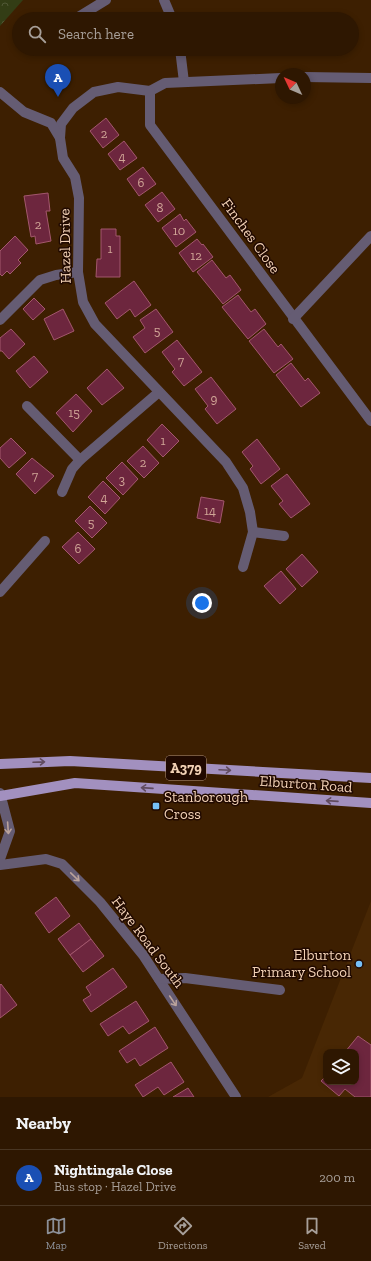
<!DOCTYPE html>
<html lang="en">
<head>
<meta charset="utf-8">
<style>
	:root { --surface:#2e1701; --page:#3a2410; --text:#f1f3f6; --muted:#a79f99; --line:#493623; --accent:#8c9099 }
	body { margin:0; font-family:"Zilla Slab",serif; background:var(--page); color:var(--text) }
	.controls { position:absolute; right:12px; bottom:12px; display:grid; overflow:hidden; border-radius:8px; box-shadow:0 2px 6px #0003 }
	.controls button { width:36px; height:36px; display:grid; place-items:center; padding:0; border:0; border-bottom:1px solid var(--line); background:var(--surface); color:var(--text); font:20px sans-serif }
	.compass { position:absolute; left:275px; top:68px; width:36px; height:36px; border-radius:50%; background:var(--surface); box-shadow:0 2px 6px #0003; rotate:314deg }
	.you { position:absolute; left:202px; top:603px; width:14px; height:14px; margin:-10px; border:3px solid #fff; border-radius:50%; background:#1a73e8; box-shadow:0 0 0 6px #1a73e833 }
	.badge { display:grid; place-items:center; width:26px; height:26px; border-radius:50%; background:var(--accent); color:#fff; font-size:13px; font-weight:700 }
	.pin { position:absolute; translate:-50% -33px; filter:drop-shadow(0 1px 2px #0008) }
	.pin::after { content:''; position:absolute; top:21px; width:14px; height:12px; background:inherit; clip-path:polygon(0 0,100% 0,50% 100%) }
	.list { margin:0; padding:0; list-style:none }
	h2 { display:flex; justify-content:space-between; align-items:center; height:52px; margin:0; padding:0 16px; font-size:17px }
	h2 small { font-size:13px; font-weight:400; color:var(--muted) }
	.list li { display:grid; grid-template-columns:26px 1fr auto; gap:12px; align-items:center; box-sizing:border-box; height:56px; padding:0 16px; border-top:1px solid var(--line) }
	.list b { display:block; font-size:15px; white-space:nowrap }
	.list p { margin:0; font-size:13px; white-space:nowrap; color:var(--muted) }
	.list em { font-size:13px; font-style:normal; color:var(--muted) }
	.icon { flex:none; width:22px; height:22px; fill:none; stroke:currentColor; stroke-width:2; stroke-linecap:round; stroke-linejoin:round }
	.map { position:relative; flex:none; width:371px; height:1097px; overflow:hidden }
	.search { position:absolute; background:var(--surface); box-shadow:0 2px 6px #0003; left:12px; right:12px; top:12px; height:44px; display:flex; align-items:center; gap:10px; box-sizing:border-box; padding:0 14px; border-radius:22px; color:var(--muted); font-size:15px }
	.sheet { height:108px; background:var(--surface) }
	nav { display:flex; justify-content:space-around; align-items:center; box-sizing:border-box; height:56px; border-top:1px solid var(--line); background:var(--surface); font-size:11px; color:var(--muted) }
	nav a { display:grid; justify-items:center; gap:2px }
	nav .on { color:var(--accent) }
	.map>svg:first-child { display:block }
</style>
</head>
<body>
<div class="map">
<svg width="371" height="1097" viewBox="0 0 371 1097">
	<defs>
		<pattern id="park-crowns" width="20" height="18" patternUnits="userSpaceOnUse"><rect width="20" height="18" fill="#333d15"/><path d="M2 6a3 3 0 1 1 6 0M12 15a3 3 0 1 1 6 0" fill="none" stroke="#515835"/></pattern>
	</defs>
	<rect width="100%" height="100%" fill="#3d1f01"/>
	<path fill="#482704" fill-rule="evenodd" d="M371 901V1097H268L302 1078ZM326 1052H356V1082H326Z"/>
	<path fill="url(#park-crowns)" d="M0 0H23L0 26Z"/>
	<g fill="#6d263e" stroke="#a3576d">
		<path d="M106 118 119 135 103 148 90 131Z"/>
		<path d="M124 141 137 158 120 170 108 154Z"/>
		<path d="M143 167 156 184 139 196 127 179Z"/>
		<path d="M162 192 175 209 158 222 145 205Z"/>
		<path d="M48 193 50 211H46L51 241 36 244 35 236 31 237 24 196Z"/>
		<path d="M180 214 184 221 186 219 196 232 176 247 162 228Z"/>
		<path d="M101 229H116V236H120V277H96L97 259H101Z"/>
		<path d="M15 236 28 250 18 260 21 263 10 274 7 271 2 276 0 274V251Z"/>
		<path d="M197 239 202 245 203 244 213 257 193 272 179 253Z"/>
		<path d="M212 260 226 278 230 275 241 290 223 304 197 272Z"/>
		<path d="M134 281 151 305 135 317 130 309 117 319 105 303Z"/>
		<path d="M238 295 251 312 255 309 266 324 248 339 222 307Z"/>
		<path d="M34 298 45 309 33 320 23 309Z"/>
		<path d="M63 309 74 331 54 340 44 319Z"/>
		<path d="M156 309 173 332 145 353 133 337 145 328 140 320Z"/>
		<path d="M11 329 25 344 9 359 2 351H0V338Z"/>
		<path d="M264 329 278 347 281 344 293 359 274 373 249 341Z"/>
		<path d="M177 340 202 372 184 386 172 372 175 369 162 352Z"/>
		<path d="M34 356 48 372 30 388 16 371Z"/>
		<path d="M291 363 305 381 308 378 320 393 301 407 276 375Z"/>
		<path d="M107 369 124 388 102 405 87 388Z"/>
		<path d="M211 377 236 409 217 424 205 409 208 406 195 389Z"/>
		<path d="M76 394 92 411 73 432 56 413Z"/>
		<path d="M162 424 179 441 163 457 147 440Z"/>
		<path d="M11 438 26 453 9 468 0 458V448Z"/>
		<path d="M257 439 280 469 261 484 250 469 253 466 242 452Z"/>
		<path d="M143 446 159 463 144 478 127 461Z"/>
		<path d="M32 458 54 476 35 494 16 474Z"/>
		<path d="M122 462 138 479 123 495 106 478Z"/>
		<path d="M287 474 310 504 291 518 279 504 283 501 271 486Z"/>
		<path d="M103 481 120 498 105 514 88 497Z"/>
		<path d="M201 497 224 501 220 523 197 518Z"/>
		<path d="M90 506 107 523 92 538 75 521Z"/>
		<path d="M78 532 95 549 79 564 62 547Z"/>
		<path d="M302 554 318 572 302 587 286 569Z"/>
		<path d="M281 571 296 589 280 604 264 586Z"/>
		<path d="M56 897 70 916 49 933 35 913Z"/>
		<path d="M79 923 91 939 70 955 58 939Z"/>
		<path d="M91 939 104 956 83 972 70 955Z"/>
		<path d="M113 968 127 987 91 1012 83 1000 91 995 86 987Z"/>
		<path d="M1 984 17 1005 0 1018V985Z"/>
		<path d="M136 1001 149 1021 129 1034 123 1026 108 1036 100 1024Z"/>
		<path d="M155 1027 168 1048 140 1066 135 1058 127 1063 119 1051Z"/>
		<path d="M358 1036 371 1045V1097H355L345 1089 339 1096 321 1081 326 1076V1082H356V1052H345Z"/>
		<path d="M171 1062 184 1082 164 1095 158 1087 143 1097 135 1085Z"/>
		<path d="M188 1088 194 1097H173Z"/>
	</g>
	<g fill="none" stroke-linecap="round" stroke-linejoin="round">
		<g stroke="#655c73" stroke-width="10">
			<path d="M164 0 172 19"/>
			<path d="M75 19 106 0"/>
			<path d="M180 49 184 82"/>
			<path d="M305 77 371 78"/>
			<path d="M281 78 165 83 150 91V125L371 421"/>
			<path d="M150 91 118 87 94 92 73 108 61 124 60 138 63 158 75 177 79 198 78 272 83 302 95 324 226 462 243 488 250 512 253 532 243 567"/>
			<path d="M0 92 24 112 51 123 60 138"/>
			<path d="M293 319 371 236"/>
			<path d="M0 320 40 280 56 275 78 272"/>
			<path d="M27 406 80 460"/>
			<path d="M62 492 72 469 80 460 159 392"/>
			<path d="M253 532 284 536"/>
			<path d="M0 592 45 541"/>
			<path d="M0 793 10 831 0 859"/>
			<path d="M0 865 46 859 62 864 100 902 143 955 236 1097"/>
			<path d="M159 979 185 978 280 990"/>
		</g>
		<g stroke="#a290bf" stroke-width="10">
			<path d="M0 764 70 761 371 778"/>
			<path d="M0 796 75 783 371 803"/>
		</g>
	</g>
	<defs><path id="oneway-shaft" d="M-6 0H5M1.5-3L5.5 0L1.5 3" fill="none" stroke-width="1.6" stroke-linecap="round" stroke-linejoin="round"/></defs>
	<g stroke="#614c60">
		<use href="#oneway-shaft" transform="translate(39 762) rotate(-2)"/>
		<use href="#oneway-shaft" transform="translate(225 770) rotate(3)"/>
		<use href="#oneway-shaft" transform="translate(147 788) rotate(-176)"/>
		<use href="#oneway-shaft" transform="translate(332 801) rotate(-176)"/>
	</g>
	<g stroke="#baa29b">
		<use href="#oneway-shaft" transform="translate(8 828) rotate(86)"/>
		<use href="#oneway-shaft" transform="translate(75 877) rotate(44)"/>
		<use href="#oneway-shaft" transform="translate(173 1001) rotate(56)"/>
	</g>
	<g fill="#76c0f7" stroke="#200900" stroke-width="1.5">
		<rect x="152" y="802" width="8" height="8" rx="2"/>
		<circle cx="359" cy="964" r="4"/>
	</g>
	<g text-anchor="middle" stroke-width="3" stroke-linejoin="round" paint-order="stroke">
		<g font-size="13" fill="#d1a697">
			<text x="104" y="138">2</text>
			<text x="122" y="161">4</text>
			<text x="141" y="187">6</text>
			<text x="160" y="212">8</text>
			<text x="38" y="229">2</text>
			<text x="179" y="235">10</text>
			<text x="110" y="253">1</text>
			<text x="196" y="260">12</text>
			<text x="157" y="335">5</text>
			<text x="181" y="365">7</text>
			<text x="214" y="403">9</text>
			<text x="74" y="417">15</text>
			<text x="163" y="445">1</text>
			<text x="143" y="467">2</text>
			<text x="35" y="480">7</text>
			<text x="122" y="484">3</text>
			<text x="104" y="502">4</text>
			<text x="210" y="515">14</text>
			<text x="91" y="527">5</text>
			<text x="78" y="553">6</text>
		</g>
		<rect fill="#200900" stroke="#b3957f" stroke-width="1" x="166" y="756" width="40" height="24" rx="3"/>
		<g font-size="14" font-weight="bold" fill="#f2d1b5">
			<text x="186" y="773">A379</text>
		</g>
		<g font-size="15" fill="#f2d1b5" stroke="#200900">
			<text transform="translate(251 236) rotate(54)" y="5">Finches Close</text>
			<text transform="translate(65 246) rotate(-91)" y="5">Hazel Drive</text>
			<text transform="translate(306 784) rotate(4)" y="5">Elburton Road</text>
			<text transform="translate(148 942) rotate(53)" y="5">Haye Road South</text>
		</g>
		<g font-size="15" fill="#f2d1b5" stroke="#200900" text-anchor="start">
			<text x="164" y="802">Stanborough<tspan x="164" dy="17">Cross</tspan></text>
			<text x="351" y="960" text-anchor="end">Elburton<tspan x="351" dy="17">Primary School</tspan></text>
		</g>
	</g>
</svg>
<div class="controls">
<button><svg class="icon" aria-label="layers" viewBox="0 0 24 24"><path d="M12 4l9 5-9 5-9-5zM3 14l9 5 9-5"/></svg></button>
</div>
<svg class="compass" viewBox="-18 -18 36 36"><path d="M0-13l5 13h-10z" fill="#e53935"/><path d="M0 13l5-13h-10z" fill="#a79f99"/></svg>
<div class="you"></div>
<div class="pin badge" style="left:58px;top:97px;background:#1a4fb4">A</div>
<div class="search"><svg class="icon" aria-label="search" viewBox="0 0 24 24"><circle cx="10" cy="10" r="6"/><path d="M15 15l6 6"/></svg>Search here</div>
</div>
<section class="sheet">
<h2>Nearby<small></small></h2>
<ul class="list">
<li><span class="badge" style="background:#1a4fb4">A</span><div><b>Nightingale Close</b><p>Bus stop · Hazel Drive</p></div><em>200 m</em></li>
</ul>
</section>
<nav>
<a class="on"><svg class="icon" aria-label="map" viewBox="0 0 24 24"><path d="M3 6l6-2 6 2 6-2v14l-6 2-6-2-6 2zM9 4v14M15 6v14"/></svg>Map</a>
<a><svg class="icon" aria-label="directions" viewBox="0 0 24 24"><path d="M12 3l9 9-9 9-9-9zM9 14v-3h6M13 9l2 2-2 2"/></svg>Directions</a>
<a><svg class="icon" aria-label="saved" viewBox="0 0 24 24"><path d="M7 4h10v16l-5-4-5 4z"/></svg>Saved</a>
</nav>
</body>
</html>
